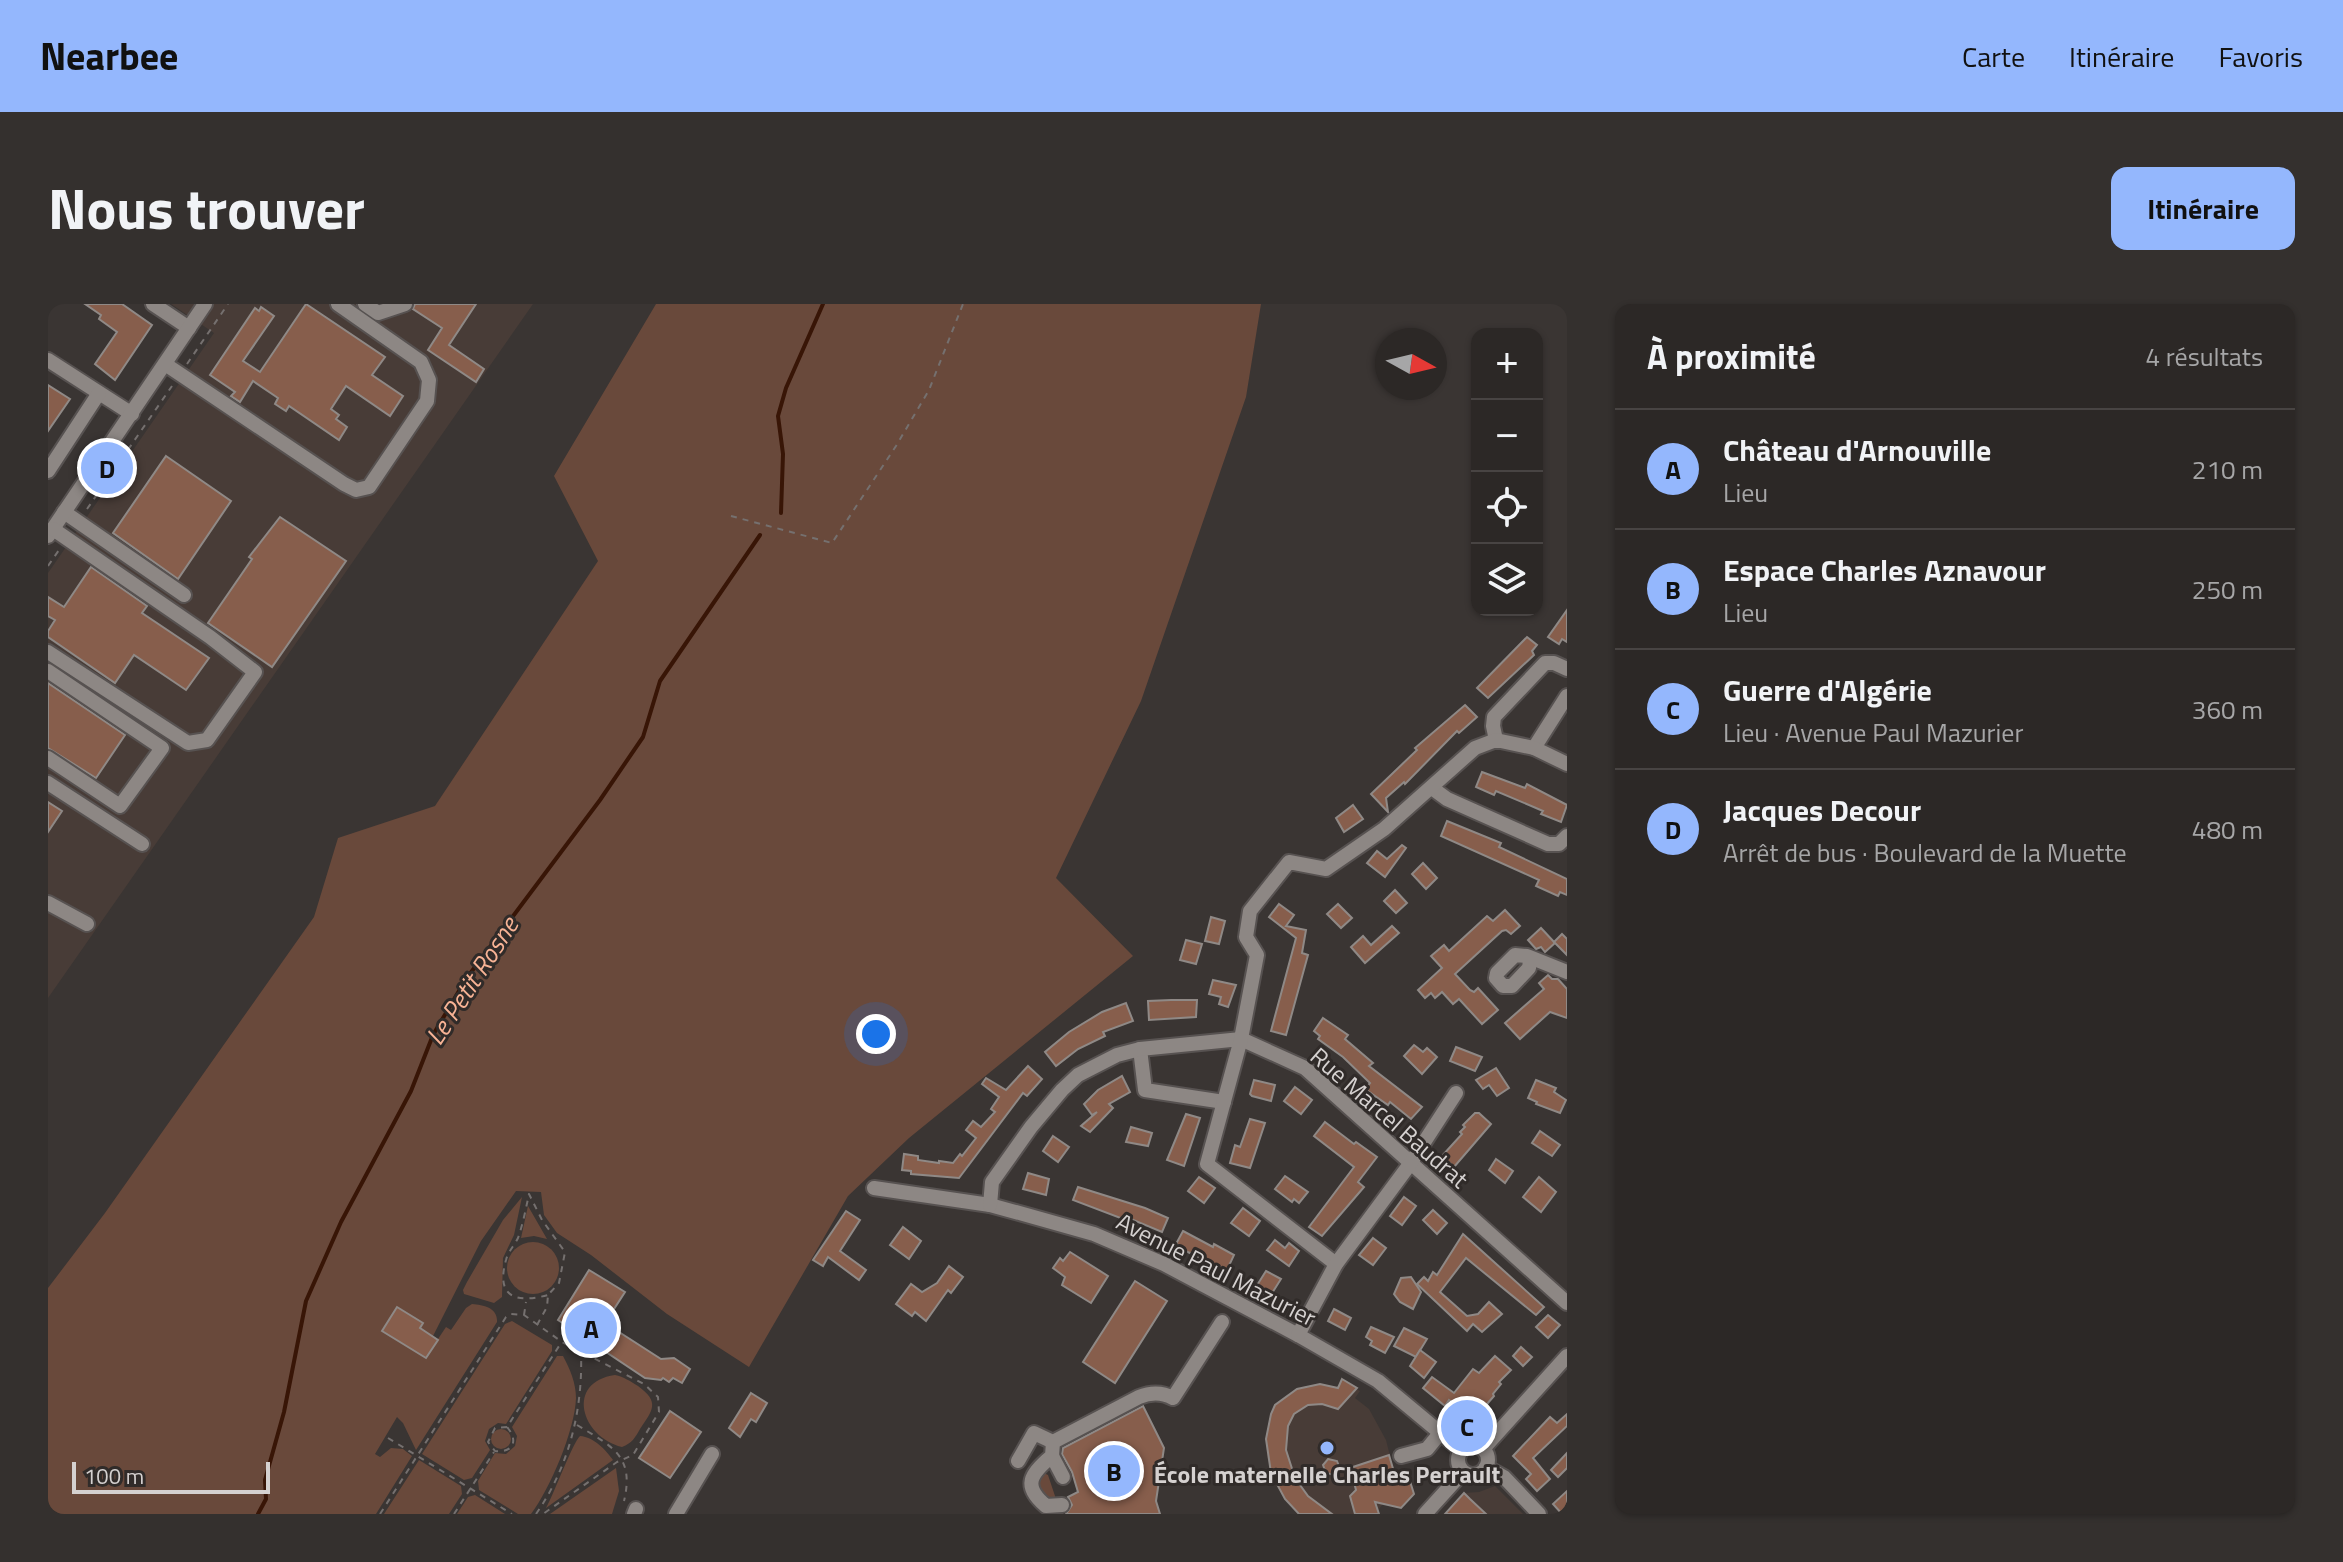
<!DOCTYPE html>
<html lang="fr">
<head>
<meta charset="utf-8">
<style>
	:root { --surface:#2c2826; --page:#34302e; --text:#f1f3f6; --muted:#a6a6a7; --line:#484443; --accent:#94b7fd }
	body { margin:0; font-family:"Titillium Web",sans-serif; background:var(--page); color:var(--text) }
	.controls { position:absolute; right:24px; top:24px; display:grid; overflow:hidden; border-radius:16px; box-shadow:0 2px 6px #0004 }
	.controls button { width:72px; height:72px; display:grid; place-items:center; padding:0; border:0; border-bottom:2px solid var(--line); background:var(--surface); color:var(--text); font:40px sans-serif }
	.compass { position:absolute; left:1327px; top:24px; width:72px; height:72px; border-radius:50%; background:var(--surface); box-shadow:0 2px 6px #0004; rotate:98deg }
	.scale { position:absolute; left:24px; bottom:20px; width:198px; box-sizing:border-box; padding-left:8px; border:4px solid #d5d1d0; border-top:0; font-size:22px; line-height:28px; white-space:nowrap; color:#d5d1d0; -webkit-text-stroke:6px #302b29; paint-order:stroke }
	.you { position:absolute; left:828px; top:730px; width:28px; height:28px; margin:-20px; border:6px solid #fff; border-radius:50%; background:#1a73e8; box-shadow:0 0 0 12px #1a73e833 }
	.badge { display:grid; place-items:center; width:52px; height:52px; border-radius:50%; background:var(--accent); color:#111; font-size:26px; font-weight:700 }
	.pin { position:absolute; translate:-50% -50%; border:4px solid #fff; box-shadow:0 2px 8px #0006 }
	.list { margin:0; padding:0; list-style:none }
	h2 { display:flex; justify-content:space-between; align-items:center; height:104px; margin:0; padding:0 32px; font-size:34px }
	h2 small { font-size:26px; font-weight:400; color:var(--muted) }
	.list li { display:grid; grid-template-columns:52px 1fr auto; gap:24px; align-items:center; box-sizing:border-box; height:120px; padding:0 32px; border-top:2px solid var(--line) }
	.list b { display:block; font-size:30px; white-space:nowrap }
	.list p { margin:0; font-size:26px; white-space:nowrap; color:var(--muted) }
	.list em { font-size:26px; font-style:normal; color:var(--muted) }
	.icon { flex:none; width:44px; height:44px; fill:none; stroke:currentColor; stroke-width:2; stroke-linecap:round; stroke-linejoin:round }
	.map { position:relative; flex:none; width:1519px; height:1210px; overflow:hidden; border-radius:16px }
	header { display:flex; align-items:center; gap:48px; box-sizing:border-box; height:112px; padding:0 40px; background:var(--accent); color:#111 }
	header strong { font-size:38px }
	nav { display:flex; gap:44px; margin-inline-start:auto; font-size:28px }
	.intro { display:flex; align-items:center; justify-content:space-between; box-sizing:border-box; height:192px; padding:0 48px }
	h1 { margin:0; font-size:56px }
	.button { padding:20px 36px; border-radius:16px; background:var(--accent); color:#111; font-size:28px; font-weight:700 }
	main { display:flex; gap:48px; padding:0 48px }
	aside { flex:1; background:var(--surface); border-radius:16px; box-shadow:0 2px 6px #0004 }
	.map>svg:first-child { display:block }
</style>
</head>
<body>
<header>
<strong>Nearbee</strong>
<nav><a>Carte</a><a>Itinéraire</a><a>Favoris</a></nav>
</header>
<div class="intro"><h1>Nous trouver</h1><a class="button">Itinéraire</a></div>
<main>
<div class="map">
<svg width="1519" height="1210" viewBox="0 0 1519 1210">
	<rect width="100%" height="100%" fill="#3a3533"/>
	<g fill="#483c37">
		<path d="M123 0H485L0 694V269L166 29Z"/>
		<path d="M1293 1076 1312 1087 1307 1094 1321 1105 1338 1136 1346 1168 1360 1171 1366 1190 1353 1204 1335 1200 1330 1206 1331 1210H1251L1229 1183 1219 1153 1218 1135 1227 1101 1249 1085 1272 1080 1290 1084Z"/>
		<path d="M1447 1182 1475 1210H1397L1416 1189 1431 1188Z"/>
	</g>
	<g fill="#69493b">
		<path d="M608 0H1213L1198 93 1093 397 1008 574 1085 652 861 834 800 892 701 1063 619 1010 543 951 509 929 496 911 493 888 468 887 433 937 385 1032 390 1035 398 1023 403 1026 418 1004 424 1000C436 1001 450 1004 449 1018L368 1146 355 1119 349 1113 327 1150 332 1153 343 1144 355 1145 364 1152 328 1210H0V984L57 909 266 613 290 534 387 502 550 257 506 172Z"/>
		<path d="M474 893 466 931 455 954 454 993 446 999 416 990 415 986 419 978 455 916Z"/>
		<path d="M480 902 499 935 486 932 473 934Z"/>
		<circle cx="485" cy="964" r="26"/>
		<path d="M464 1017 504 1041V1047L458 1120 450 1119 441 1125 437 1137 442 1146 424 1174 416 1176 374 1150 457 1020Z"/>
		<path d="M509 1052H515C522 1065 528 1079 528 1094 527 1126 502 1185 483 1210H470L431 1186 430 1177 447 1149 458 1150 467 1142 469 1132 464 1123Z"/>
		<path d="M567 1071C576 1073 582 1077 590 1082 612 1098 605 1106 592 1125 587 1134 584 1139 574 1143 533 1133 517 1078 567 1071Z"/>
		<circle cx="453" cy="1135" r="10"/>
		<path d="M532 1132C546 1133 558 1146 565 1156L498 1204C506 1190 525 1138 532 1132Z"/>
		<path d="M371 1156 413 1182 414 1190 401 1210H336Z"/>
		<path d="M568 1164 571 1187 564 1210H502Z"/>
		<path d="M994 1168 1000 1171 1008 1195C994 1195 993 1190 988 1178Z"/>
		<path d="M427 1191 457 1210H409L420 1193Z"/>
	</g>
	<g fill="none" stroke-linecap="round" stroke-linejoin="round">
		<g stroke="#381506" stroke-width="4">
			<path d="M733 209 735 150 730 112 738 84 775 0"/>
			<path d="M210 1210 218 1195 217 1176 236 1108 258 997 293 918 363 787 385 731 418 675 552 496 595 433 612 377 712 231"/>
		</g>
	</g>
	<g fill="#875e4c" stroke="#8f8986" stroke-width="2">
		<path d="M37 0H74L104 21 67 76 47 60 69 28 51 15 53 11Z"/>
		<path d="M258 0 337 53 324 71 355 92 342 112 298 82 283 105 291 111 288 115 299 123 291 136 241 102 238 107 227 100 230 94 205 77 192 98 183 92 187 88 162 71 207 4 211 7 213 3 226 12 195 57 212 68Z"/>
		<path d="M367 0H428L401 41 436 65 428 78 380 46 394 24 365 5Z"/>
		<path d="M0 81 22 95 0 127Z"/>
		<path d="M118 152 183 197 130 275 65 229Z"/>
		<path d="M232 213 298 257 224 363 160 319 204 255 201 253Z"/>
		<path d="M43 263 99 302 94 309 161 354 138 386 86 351 67 379 0 333V327L7 316 0 312V293L16 303Z"/>
		<path d="M1519 306V338L1514 335 1511 340 1500 333Z"/>
		<path d="M1479 333 1489 341 1484 347 1486 351 1440 394 1429 384Z"/>
		<path d="M0 379 77 431 48 474 0 444Z"/>
		<path d="M1417 401 1429 413 1411 429 1409 427 1357 480 1356 478 1338 494 1340 508 1323 490 1369 446 1367 444Z"/>
		<path d="M1434 468 1477 484 1479 480 1519 501 1513 518 1493 510 1495 507 1448 487 1446 491 1428 483Z"/>
		<path d="M0 498 14 507 0 528Z"/>
		<path d="M1305 501 1315 515 1296 528 1288 514Z"/>
		<path d="M1399 517 1453 539 1451 543 1519 575V591L1512 588 1510 592 1488 582 1491 576 1393 532Z"/>
		<path d="M1354 541 1358 544 1337 573 1319 559 1329 547 1339 555Z"/>
		<path d="M1375 559 1389 574 1378 585 1364 570Z"/>
		<path d="M1347 586 1359 599 1348 609 1336 597Z"/>
		<path d="M1231 600 1246 611 1238 622 1258 626 1254 649 1260 651 1238 731 1223 727 1248 634 1221 613Z"/>
		<path d="M1290 600 1304 614 1293 624 1279 610Z"/>
		<path d="M1457 606 1472 622 1463 630 1458 626 1454 627 1407 670 1422 686 1426 688 1430 684 1450 706 1434 720 1411 695 1405 700 1394 688 1387 694 1383 689 1377 694 1370 686 1394 664 1383 652 1396 641 1401 647 1439 612 1445 617Z"/>
		<path d="M1163 613 1177 617 1171 640 1157 637Z"/>
		<path d="M1344 622 1351 629 1317 659 1303 643 1315 632 1323 641Z"/>
		<path d="M1493 624 1507 639 1497 648 1493 643 1488 645 1480 636Z"/>
		<path d="M1514 630 1519 635V651L1506 638Z"/>
		<path d="M1138 636 1154 640 1148 660 1132 656Z"/>
		<path d="M1500 671 1504 675H1510L1519 685V714L1502 708 1472 735 1457 719 1496 685 1491 679Z"/>
		<path d="M1165 676 1188 681 1180 703 1171 700 1173 693 1161 690Z"/>
		<path d="M1123 696H1149L1148 713 1101 716 1100 697Z"/>
		<path d="M1078 699 1085 717 1055 728 1057 732 1030 745 1008 762 997 748 1021 728 1054 708Z"/>
		<path d="M1275 714 1300 731 1297 735 1325 759 1321 762 1374 803 1363 815 1342 798 1340 801 1317 785 1322 779 1295 753 1270 735 1272 732 1266 727Z"/>
		<path d="M1366 741 1375 748 1379 744 1389 753 1374 770 1356 752Z"/>
		<path d="M1408 743 1434 753 1427 767 1402 757Z"/>
		<path d="M980 762 994 775 979 792 975 789 911 874 863 870V867L854 866 856 850 870 852V856L891 859V857L905 859 912 850 914 852 928 834 918 826 925 817 933 823 947 808 943 805 951 793 934 780 938 774 958 786Z"/>
		<path d="M1448 764 1461 784 1449 792 1441 781 1435 785 1428 776Z"/>
		<path d="M1074 772 1082 788 1061 800 1065 804 1042 828 1033 822 1049 808 1044 811 1036 800 1050 786Z"/>
		<path d="M1206 776 1227 781 1223 797 1204 792 1202 790Z"/>
		<path d="M1488 776 1508 784 1506 788 1518 796 1512 809 1488 800 1489 798 1480 794Z"/>
		<path d="M1247 783 1264 796 1253 810 1236 797Z"/>
		<path d="M1427 809H1431L1443 820 1406 863 1394 852 1414 830 1412 828 1417 823 1415 821Z"/>
		<path d="M1138 810 1152 814 1136 862 1119 856Z"/>
		<path d="M1202 815 1217 819 1202 864 1182 859 1187 841 1192 843Z"/>
		<path d="M1277 818 1306 840 1308 838 1329 853 1310 878 1316 883 1274 932 1261 923 1306 863 1266 832Z"/>
		<path d="M1083 823 1104 829 1100 842 1078 838Z"/>
		<path d="M1492 827 1512 841 1504 852 1484 839Z"/>
		<path d="M1005 832 1021 843 1010 858 995 847Z"/>
		<path d="M1448 855 1465 867 1457 879 1441 866Z"/>
		<path d="M980 869 1001 875 998 891 975 885Z"/>
		<path d="M1237 872 1260 888 1251 899 1246 895 1244 898 1227 885Z"/>
		<path d="M1151 873 1167 884 1156 899 1140 887Z"/>
		<path d="M1491 873 1508 888 1493 908 1475 893Z"/>
		<path d="M1030 883 1097 904 1120 914 1114 928 1076 912 1075 915 1025 896Z"/>
		<path d="M1356 893 1368 902 1354 921 1342 912Z"/>
		<path d="M1195 904 1212 917 1201 932 1183 919Z"/>
		<path d="M1385 906 1399 919 1389 930 1375 916Z"/>
		<path d="M798 907 812 916 792 947 818 966 811 976 780 953 775 962 765 956Z"/>
		<path d="M855 923 873 937 861 955 842 941Z"/>
		<path d="M1135 927 1165 943 1166 940 1186 951 1179 966 1133 945 1134 943 1128 940Z"/>
		<path d="M1415 930 1496 1003 1488 1011 1418 954 1392 988 1419 1012 1430 1010 1441 998 1454 1010 1434 1028 1425 1020 1419 1027 1369 980 1376 973 1380 977 1385 968 1389 971Z"/>
		<path d="M1325 934 1338 944 1325 961 1311 951Z"/>
		<path d="M1227 936 1237 944 1241 939 1251 947 1241 962 1219 946Z"/>
		<path d="M1022 948 1060 972 1043 999 1014 981 1017 973 1005 964 1012 954 1015 957Z"/>
		<path d="M901 962 915 973 903 989 900 986 878 1017 867 1008 864 1012 848 1000 863 980 874 988 889 979Z"/>
		<path d="M541 966 577 988 557 1019 613 1055 626 1054 642 1065 634 1079 625 1074 621 1078 615 1074 613 1076 597 1074 510 1016Z"/>
		<path d="M1218 967 1233 975 1221 994 1206 986Z"/>
		<path d="M1363 973 1373 988 1365 1005 1352 998 1346 990 1353 974Z"/>
		<path d="M1087 977 1119 997 1067 1079 1035 1058Z"/>
		<path d="M349 1003 375 1019 372 1024 390 1036 378 1054 334 1027Z"/>
		<path d="M1286 1005 1303 1014 1297 1026 1280 1017Z"/>
		<path d="M1500 1011 1512 1021 1500 1034 1488 1023Z"/>
		<path d="M1323 1023 1346 1033 1337 1049 1322 1041 1324 1037 1318 1033Z"/>
		<path d="M1356 1024 1379 1035 1368 1053 1346 1042Z"/>
		<path d="M1473 1043 1484 1053 1475 1062 1465 1052Z"/>
		<path d="M1372 1046 1388 1058 1376 1074 1362 1062Z"/>
		<path d="M1447 1052 1463 1066 1451 1078 1453 1080 1445 1090 1446 1092 1425 1116 1401 1096 1397 1102 1375 1084 1384 1073 1406 1089 1425 1065 1431 1069Z"/>
		<path d="M1294 1075 1309 1084 1290 1105 1274 1100 1260 1101 1246 1110 1240 1122 1238 1146 1247 1174 1260 1192 1284 1210H1251L1237 1195 1223 1169 1218 1135 1223 1110 1227 1101 1249 1085 1272 1080 1290 1084Z"/>
		<path d="M703 1089 719 1099 708 1118 703 1115 692 1133 681 1124Z"/>
		<path d="M1095 1102 1116 1144 1108 1197 1112 1210H1018L1024 1201 1020 1193 1030 1188 1024 1168 1014 1150 1015 1144Z"/>
		<path d="M622 1107 653 1128 622 1174 591 1154Z"/>
		<path d="M1519 1110V1122L1485 1154 1502 1175 1489 1187 1478 1175 1483 1170 1465 1152 1502 1113 1509 1119Z"/>
		<path d="M1519 1149V1164L1510 1173 1503 1166Z"/>
		<path d="M1341 1151 1346 1168 1360 1171 1366 1190 1353 1204 1327 1198 1331 1210H1307L1302 1192 1308 1186 1302 1164Z"/>
		<path d="M1280 1155 1289 1157 1292 1165 1286 1171 1278 1169 1275 1161Z"/>
		<path d="M1519 1187V1210H1514L1505 1200Z"/>
		<path d="M1416 1189 1422 1195 1438 1210H1397Z"/>
	</g>
	<g fill="none" stroke-linecap="round" stroke-linejoin="round">
		<defs>
			<g id="minor">
				<path d="M105 0 141 24"/>
				<path d="M317 0 330 9 357 0"/>
				<path d="M0 56 84 110"/>
				<path d="M117 60 296 180 308 186 321 183 379 97 381 76 373 58 290 0"/>
				<path d="M0 167 51 89"/>
				<path d="M16 208 136 291"/>
				<path d="M0 232 157 0"/>
				<path d="M0 348 140 439 159 436 207 368 162 333 5 225"/>
				<path d="M0 367 114 444 72 502 0 454"/>
				<path d="M1448 436 1445 422 1446 413 1497 359H1506L1519 365"/>
				<path d="M1486 444 1519 392"/>
				<path d="M0 479 94 540"/>
				<path d="M1384 484 1399 495 1500 540H1511L1519 532"/>
				<path d="M0 599 39 620"/>
				<path d="M1479 652 1482 656 1481 664 1464 682H1455L1448 674 1449 669 1467 651 1479 652 1519 668"/>
				<path d="M1092 745 1097 786 1176 798"/>
				<path d="M826 884 942 901 975 910 1046 930 1116 960 1250 1031 1330 1077 1413 1146"/>
				<path d="M942 901 944 878 983 823 1014 786 1030 771 1069 751 1092 745 1193 735 1257 764 1519 999"/>
				<path d="M1288 960 1159 860 1193 735 1209 651 1198 633 1202 607 1241 558 1278 565 1336 525 1427 444 1448 436 1486 444 1519 460"/>
				<path d="M1250 1031 1288 960 1362 860 1408 789"/>
				<circle cx="1425" cy="1156" r="15"/>
				<path d="M1435 1145 1519 1052"/>
				<path d="M1004 1152 1015 1173"/>
				<path d="M1353 1152 1379 1145 1393 1128"/>
				<path d="M970 1157 986 1129 1005 1138"/>
				<path d="M1438 1163 1456 1173 1491 1210"/>
				<path d="M1014 1201 998 1202C974 1182 982 1170 1004 1152L1005 1138 1091 1093C1103 1088 1114 1088 1125 1094L1174 1018"/>
				<path d="M586 1210 588 1205"/>
				<path d="M628 1210 664 1150"/>
				<path d="M1377 1210 1415 1168"/>
			</g>
		</defs>
		<use href="#minor" stroke="#575251" stroke-width="18"/>
		<g stroke="#75706f" stroke-width="2" stroke-dasharray="6 6" stroke-linecap="butt">
			<path d="M139 60 180 0"/>
			<path d="M39 205 124 82"/>
			<path d="M683 212 784 239 848 142 881 86 915 0"/>
			<path d="M0 262 11 246"/>
			<path d="M476 1011 478 998"/>
			<path d="M489 1021 499 1003 500 991 511 979 517 948 494 916 481 890C478 904 475 920 470 934 466 942 460 948 458 956 447 995 470 999 500 991"/>
			<path d="M529 1121C563 1142 587 1151 576 1197"/>
			<path d="M459 1123 447 1124 440 1138 447 1147C465 1149 471 1137 459 1123L513 1039"/>
			<path d="M340 1134 464 1210"/>
			<path d="M332 1210 458 1013 463 1010 476 1011 514 1038 596 1080 610 1093 611 1108 585 1151 569 1158 495 1210"/>
			<path d="M406 1210 446 1148"/>
			<path d="M488 1210C521 1163 535 1105 533 1049"/>
		</g>
		<use href="#minor" stroke="#8d8784" stroke-width="14"/>
	</g>
	<circle fill="#94b7fd" stroke="#302b29" stroke-width="3" cx="1279" cy="1144" r="8"/>
	<g text-anchor="middle" stroke-width="6" stroke-linejoin="round" paint-order="stroke">
		<g font-size="24" fill="#d5d1d0" stroke="#302b29">
			<text transform="translate(1341 814) rotate(41)" y="8">Rue Marcel Baudrat</text>
			<text transform="translate(1168 966) rotate(27)" y="8">Avenue Paul Mazurier</text>
		</g>
		<g font-size="24" font-weight="bold" fill="#d5d1d0" stroke="#302b29">
			<text x="1279" y="1179">École maternelle Charles Perrault</text>
		</g>
		<g font-size="26" font-style="italic" fill="#f8b395" stroke="#302b29">
			<text transform="translate(424 677) rotate(-57)" y="9">Le Petit Rosne</text>
		</g>
	</g>
</svg>
<div class="controls">
<button>+</button>
<button>−</button>
<button><svg class="icon" aria-label="locate" viewBox="0 0 24 24"><circle cx="12" cy="12" r="6"/><path d="M12 2v4M12 18v4M2 12h4M18 12h4"/></svg></button>
<button><svg class="icon" aria-label="layers" viewBox="0 0 24 24"><path d="M12 4l9 5-9 5-9-5zM3 14l9 5 9-5"/></svg></button>
</div>
<svg class="compass" viewBox="-18 -18 36 36"><path d="M0-13l5 13h-10z" fill="#e53935"/><path d="M0 13l5-13h-10z" fill="#a6a6a7"/></svg>
<div class="scale">100 m</div>
<div class="you"></div>
<div class="pin badge" style="left:543px;top:1024px">A</div>
<div class="pin badge" style="left:1066px;top:1167px">B</div>
<div class="pin badge" style="left:1419px;top:1122px">C</div>
<div class="pin badge" style="left:59px;top:164px">D</div>
</div>
<aside>
<h2>À proximité<small>4 résultats</small></h2>
<ul class="list">
<li><span class="badge">A</span><div><b>Château d'Arnouville</b><p>Lieu</p></div><em>210 m</em></li>
<li><span class="badge">B</span><div><b>Espace Charles Aznavour</b><p>Lieu</p></div><em>250 m</em></li>
<li><span class="badge">C</span><div><b>Guerre d'Algérie</b><p>Lieu · Avenue Paul Mazurier</p></div><em>360 m</em></li>
<li><span class="badge">D</span><div><b>Jacques Decour</b><p>Arrêt de bus · Boulevard de la Muette</p></div><em>480 m</em></li>
</ul>
</aside>
</main>
</body>
</html>
